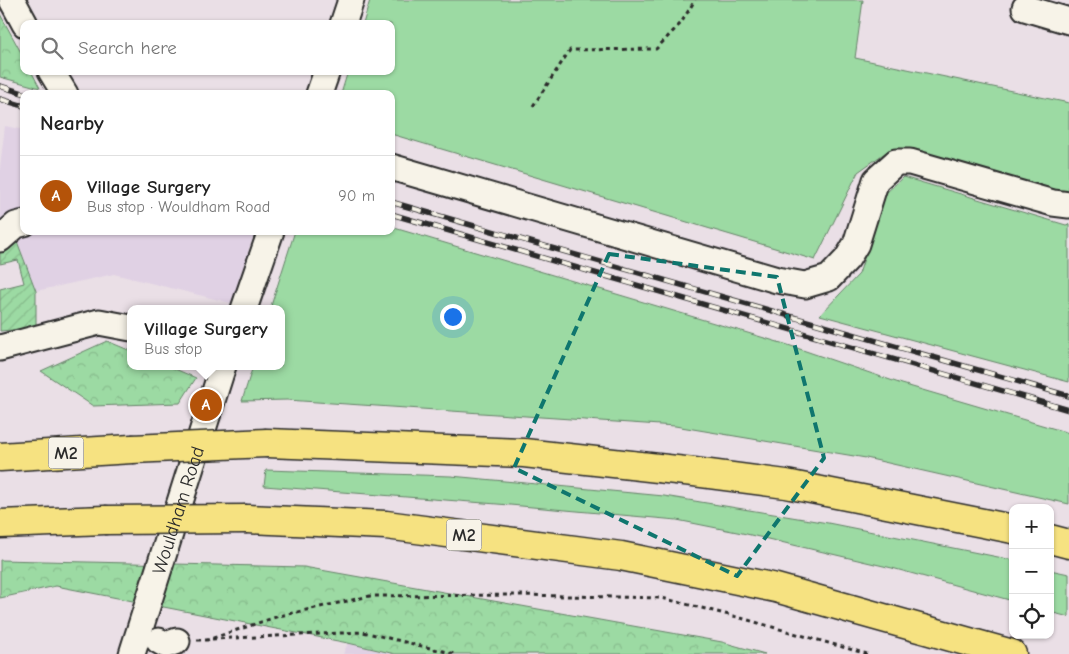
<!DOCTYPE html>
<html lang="en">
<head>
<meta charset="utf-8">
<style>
	:root { --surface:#fff; --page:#f6f6f6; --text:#222; --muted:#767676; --line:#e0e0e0; --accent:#b45309 }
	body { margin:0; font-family:"Comic Neue",sans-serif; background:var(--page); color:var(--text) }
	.controls { position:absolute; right:15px; bottom:15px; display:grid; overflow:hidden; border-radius:10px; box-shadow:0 1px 4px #0004 }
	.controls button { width:45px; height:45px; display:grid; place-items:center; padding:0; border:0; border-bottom:1px solid var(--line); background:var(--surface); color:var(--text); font:25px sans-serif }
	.you { position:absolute; left:452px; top:316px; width:18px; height:18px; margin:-12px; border:4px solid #fff; border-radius:50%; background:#1a73e8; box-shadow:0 0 0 8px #1a73e833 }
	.badge { display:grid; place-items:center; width:32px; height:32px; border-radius:50%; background:var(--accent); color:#fff; font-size:16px; font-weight:700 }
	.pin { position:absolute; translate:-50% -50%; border:2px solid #fff; box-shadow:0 1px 5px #0006 }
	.popup { position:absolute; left:127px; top:305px; width:158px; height:65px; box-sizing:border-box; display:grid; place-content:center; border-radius:10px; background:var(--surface); filter:drop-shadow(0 1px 4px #0005); font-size:16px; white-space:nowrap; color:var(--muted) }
	.popup b { font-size:19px; color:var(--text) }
	.popup::after { content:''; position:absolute; left:50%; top:100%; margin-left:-10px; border:10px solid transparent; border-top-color:var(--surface) }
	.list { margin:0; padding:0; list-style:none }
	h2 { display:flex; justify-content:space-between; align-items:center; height:65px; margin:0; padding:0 20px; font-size:21px }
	h2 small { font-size:16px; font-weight:400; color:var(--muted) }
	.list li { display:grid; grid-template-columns:32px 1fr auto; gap:15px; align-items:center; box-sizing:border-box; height:80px; padding:0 20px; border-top:1px solid var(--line) }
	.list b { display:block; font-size:19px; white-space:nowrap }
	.list p { margin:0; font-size:16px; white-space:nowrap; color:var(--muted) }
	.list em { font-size:16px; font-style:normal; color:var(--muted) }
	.icon { flex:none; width:28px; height:28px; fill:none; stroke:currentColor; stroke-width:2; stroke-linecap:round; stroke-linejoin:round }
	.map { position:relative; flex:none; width:1069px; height:654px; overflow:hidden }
	.search { position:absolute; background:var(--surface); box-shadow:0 1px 4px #0004; left:20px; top:20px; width:375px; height:55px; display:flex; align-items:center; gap:12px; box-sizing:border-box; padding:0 18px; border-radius:10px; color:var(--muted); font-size:19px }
	.panel { position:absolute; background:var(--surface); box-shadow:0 1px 4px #0004; left:20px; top:90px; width:375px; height:145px; border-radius:10px }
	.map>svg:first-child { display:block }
</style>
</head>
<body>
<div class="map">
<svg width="1069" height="654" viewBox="0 0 1069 654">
	<defs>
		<pattern id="forest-crowns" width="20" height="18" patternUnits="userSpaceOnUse" patternTransform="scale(1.25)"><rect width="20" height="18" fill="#9cdaa3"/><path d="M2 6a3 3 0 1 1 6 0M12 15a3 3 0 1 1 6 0" fill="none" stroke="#87bb8c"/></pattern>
		<pattern id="garden-furrows" width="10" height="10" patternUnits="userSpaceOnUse" patternTransform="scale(1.25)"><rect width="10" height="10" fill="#9cdaa3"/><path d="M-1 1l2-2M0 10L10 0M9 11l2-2" fill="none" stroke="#87bb8c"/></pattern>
	</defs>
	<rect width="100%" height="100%" fill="#eadfe6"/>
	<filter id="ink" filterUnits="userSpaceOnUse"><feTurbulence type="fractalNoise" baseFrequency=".02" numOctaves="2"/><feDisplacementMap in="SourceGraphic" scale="10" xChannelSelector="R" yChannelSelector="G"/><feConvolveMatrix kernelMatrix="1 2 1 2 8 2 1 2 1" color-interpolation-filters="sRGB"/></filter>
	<g filter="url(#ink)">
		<g fill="#e0d1e4">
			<path d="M5 126 24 130V231H255L231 303 114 274 36 291 10 223 0 225V167Z"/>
			<path d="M348 643 393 654H343Z"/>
		</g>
		<g fill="#9cdaa3" stroke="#648267">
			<path d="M370 0H863L855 58 1069 103V193L889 150 858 172 815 260 391 134V94H341L348 71H391V24H363Z"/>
			<path d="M903 177 1066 225 1069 224V382L820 315 859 274 885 194Z"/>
			<path d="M391 227 788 345 902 384 1069 433V504L866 458 675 426 287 400 242 401 253 366H281V309H270L295 231H391Z"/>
			<path d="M266 470 451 476 664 496 828 523 1013 560V601L892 568 742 533 677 520 510 505 264 486Z"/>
			<path d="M1050 570 1069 574V617L1050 612Z"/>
		</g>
		<g fill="url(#forest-crowns)" stroke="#648267">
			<path d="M0 14 24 58V71H31L40 88 0 77Z"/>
			<path d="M107 341 131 351V366H168L196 378 180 403 93 406 41 371Z"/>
			<path d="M0 560 304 567 722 642 765 654H395L348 643 56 586 0 598Z"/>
		</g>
		<path fill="url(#garden-furrows)" stroke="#648267" d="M10 223 36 291V328L0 331V289L24 283 18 260 0 264V225Z"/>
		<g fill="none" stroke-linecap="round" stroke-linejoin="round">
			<defs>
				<g id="minor">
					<path d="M12 0 25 24"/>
					<path d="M1025 8 1069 21"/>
					<path d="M343 24 351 0"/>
					<path d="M51 71 65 94"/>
					<path d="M319 94 327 71"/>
					<path d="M391 167 777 280 805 285 829 278 847 259 856 244 876 180 896 162H910L1053 203 1069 205"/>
					<path d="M0 239 16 225 24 223"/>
					<path d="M244 309 271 231"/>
					<path d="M0 348 99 322 131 328"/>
					<path d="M159 641 166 645 177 641"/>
					<path id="s1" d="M132 654 223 366"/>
				</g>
				<g id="highway">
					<path d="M267 443 524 453 694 472 786 484 1013 529"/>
					<path d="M0 457 132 449"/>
					<path d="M247 519 386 525 621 556 776 588 1012 654"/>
					<path d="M0 524 105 520"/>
					<path d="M1050 539 1069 544"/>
				</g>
			</defs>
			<use href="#minor" stroke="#2b2b2b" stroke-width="29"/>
			<use href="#highway" stroke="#2b2b2b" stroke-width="31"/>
			<g stroke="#2b2b2b" stroke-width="3" stroke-dasharray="4 4" stroke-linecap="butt">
				<path d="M533 106 570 50 656 49 681 23 695 0"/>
				<path d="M212 639 363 632 455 654"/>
				<path d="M197 640H207L279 616 370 596 521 595 662 598 741 618 867 654"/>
			</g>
			<use href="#minor" stroke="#f7f3e8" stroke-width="25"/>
			<use href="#highway" stroke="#f6e281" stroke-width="28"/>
			<defs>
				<g id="rail">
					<path d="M0 86 26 94"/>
					<path d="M0 99 24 106"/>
					<path d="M391 202 1069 396"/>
					<path d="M391 214 1069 410"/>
				</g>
			</defs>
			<use href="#rail" stroke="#2b2b2b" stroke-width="5.5"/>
			<use href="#rail" stroke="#f7f3e8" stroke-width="4" stroke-dasharray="11" stroke-linecap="butt"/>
			<defs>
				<g id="highway-bridge">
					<path d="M132 449 267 443"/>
					<path d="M105 520 247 519"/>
				</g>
			</defs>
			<use href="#highway-bridge" stroke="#2b2b2b" stroke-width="31" stroke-linecap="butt"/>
			<use href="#highway-bridge" stroke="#f6e281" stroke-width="28"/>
		</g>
	</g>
	<path fill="none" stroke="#0f766e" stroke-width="4" stroke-dasharray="10 6" stroke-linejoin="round" d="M609 254 777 277 824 458 737 576 514 468Z"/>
	<g text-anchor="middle" stroke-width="4" stroke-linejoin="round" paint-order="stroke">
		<g fill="#f7f3e8" stroke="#686764" stroke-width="1">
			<rect x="48.5" y="437.5" width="35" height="31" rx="4"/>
			<rect x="446.5" y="519.5" width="35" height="31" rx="4"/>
		</g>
		<g font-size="18" font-weight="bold" fill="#2b2b2b">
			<text x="66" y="459">M2</text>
			<text x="464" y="541">M2</text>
		</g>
		<g font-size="19" fill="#2b2b2b" stroke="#f7f3e8">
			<text dy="7" stroke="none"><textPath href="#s1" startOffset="151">Wouldham Road</textPath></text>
		</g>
	</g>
</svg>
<div class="controls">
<button>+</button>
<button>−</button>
<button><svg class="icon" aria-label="locate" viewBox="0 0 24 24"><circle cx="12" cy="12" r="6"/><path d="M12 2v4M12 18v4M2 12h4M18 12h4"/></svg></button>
</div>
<div class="you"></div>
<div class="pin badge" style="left:206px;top:405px">A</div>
<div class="popup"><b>Village Surgery</b>Bus stop</div>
<div class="search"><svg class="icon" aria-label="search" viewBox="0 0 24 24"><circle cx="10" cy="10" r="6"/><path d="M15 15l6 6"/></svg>Search here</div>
<section class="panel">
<h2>Nearby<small></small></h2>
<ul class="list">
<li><span class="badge">A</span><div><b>Village Surgery</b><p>Bus stop · Wouldham Road</p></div><em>90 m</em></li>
</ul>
</section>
</div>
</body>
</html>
